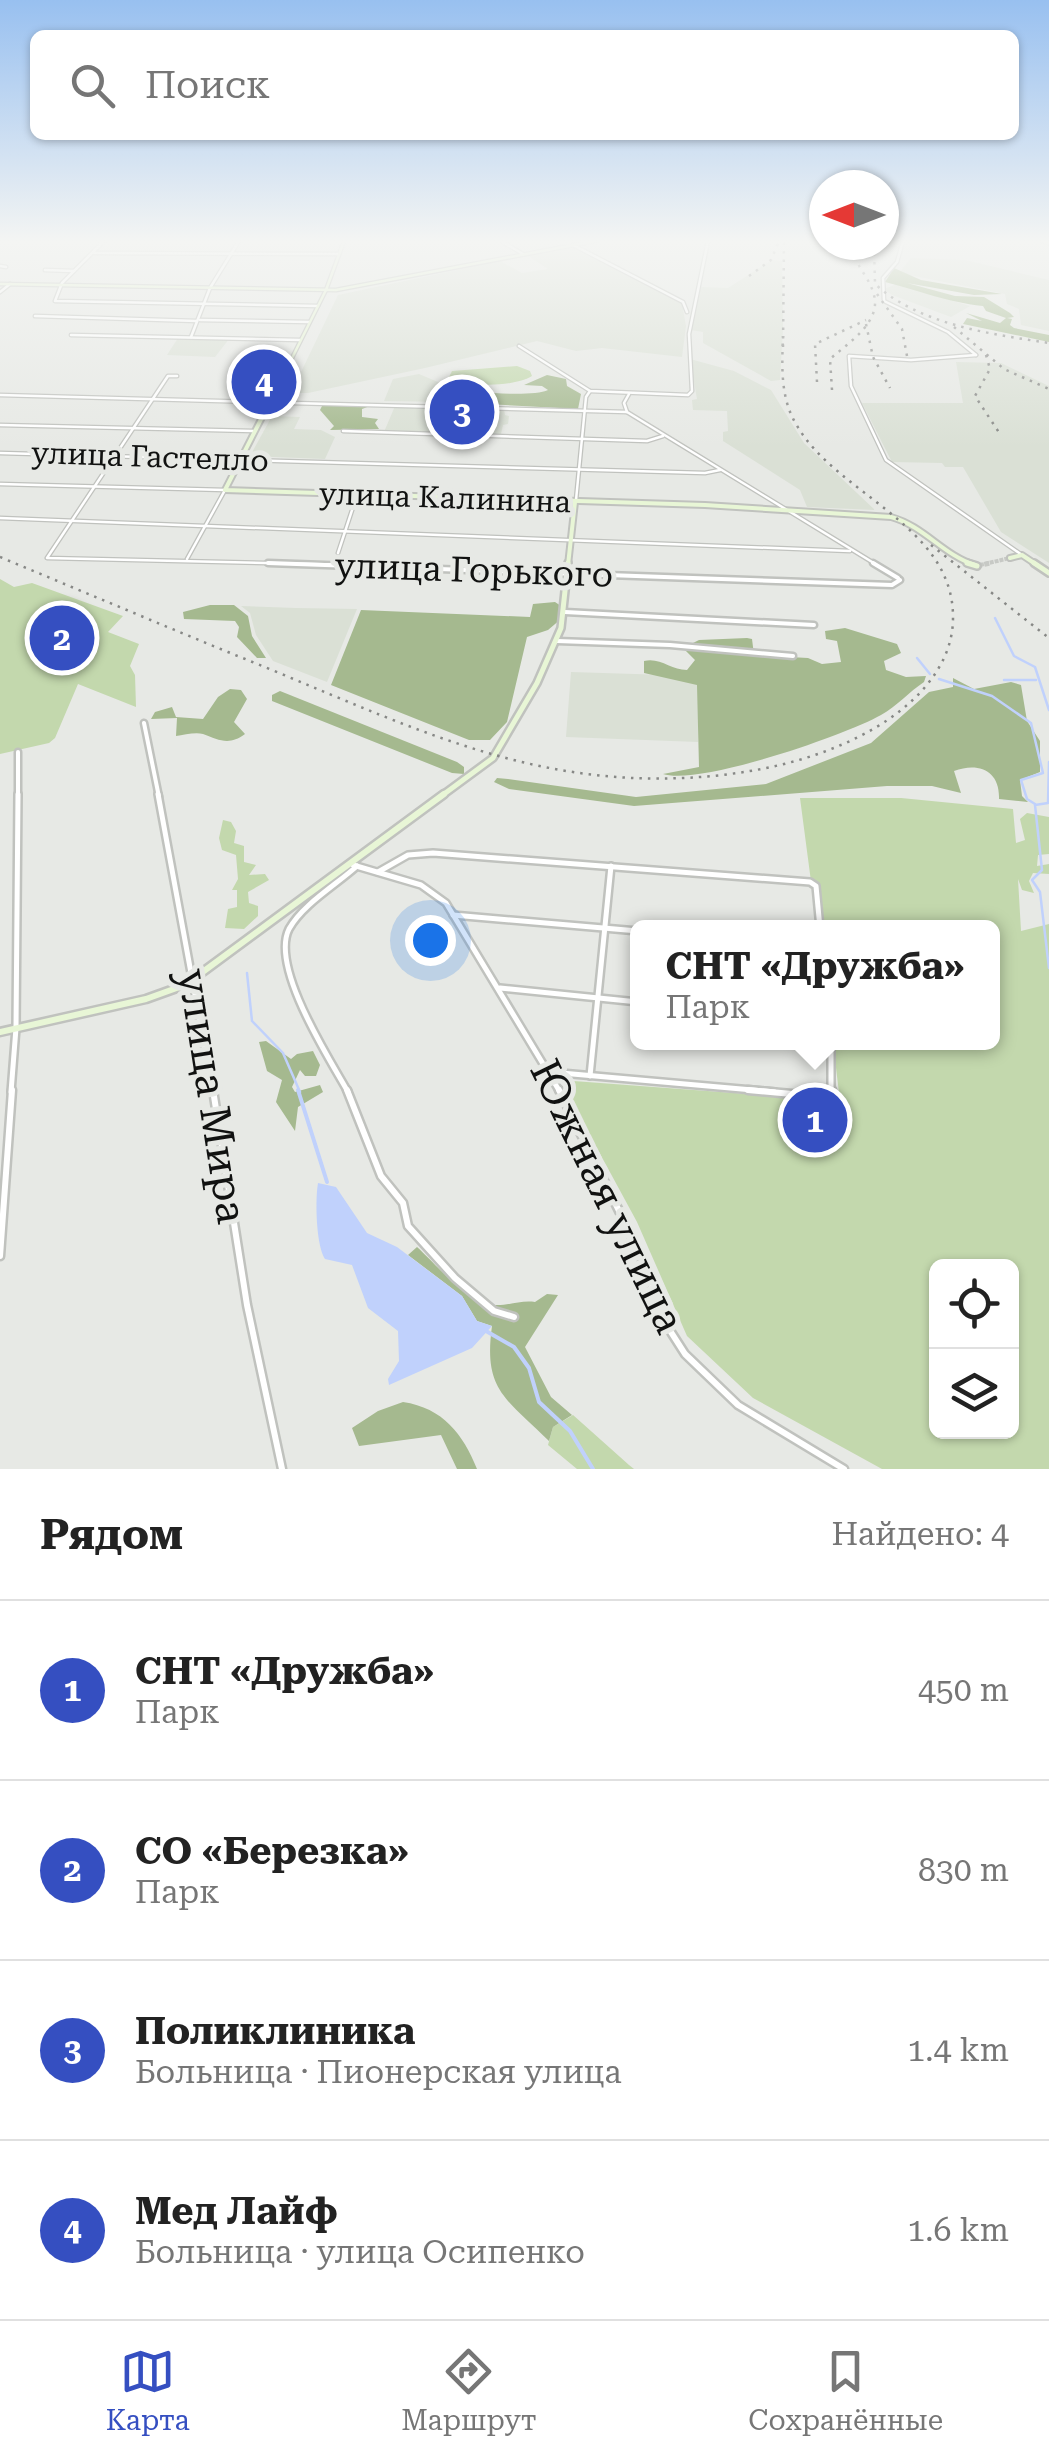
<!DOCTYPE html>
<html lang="ru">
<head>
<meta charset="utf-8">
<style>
	:root { --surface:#fff; --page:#f2f2f2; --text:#222; --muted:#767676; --line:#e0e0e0; --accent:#354fc1 }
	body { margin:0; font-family:"Roboto Serif",serif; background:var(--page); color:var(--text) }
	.controls { position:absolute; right:30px; bottom:30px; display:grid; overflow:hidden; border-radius:15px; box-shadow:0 2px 8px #0004 }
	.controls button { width:90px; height:90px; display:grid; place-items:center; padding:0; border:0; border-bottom:2px solid var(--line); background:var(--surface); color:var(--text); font:50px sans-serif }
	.compass { position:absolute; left:809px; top:170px; width:90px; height:90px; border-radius:50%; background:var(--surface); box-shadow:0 2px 8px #0004; rotate:270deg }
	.you { position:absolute; left:430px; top:940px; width:35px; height:35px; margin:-25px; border:8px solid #fff; border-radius:50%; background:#1a73e8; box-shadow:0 0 0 15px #1a73e833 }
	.badge { display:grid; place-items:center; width:65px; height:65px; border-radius:50%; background:var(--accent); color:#fff; font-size:32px; font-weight:700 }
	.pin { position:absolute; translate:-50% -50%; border:5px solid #fff; box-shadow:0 2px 10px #0006 }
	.popup { position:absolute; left:630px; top:920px; width:370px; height:130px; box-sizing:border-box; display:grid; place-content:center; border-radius:15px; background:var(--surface); filter:drop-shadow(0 2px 8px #0005); font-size:32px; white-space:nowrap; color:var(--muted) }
	.popup b { font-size:38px; color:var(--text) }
	.popup::after { content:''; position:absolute; left:50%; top:100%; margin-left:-20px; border:20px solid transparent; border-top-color:var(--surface) }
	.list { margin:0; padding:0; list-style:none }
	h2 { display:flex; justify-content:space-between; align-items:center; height:130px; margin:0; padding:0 40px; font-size:42px }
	h2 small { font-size:32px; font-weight:400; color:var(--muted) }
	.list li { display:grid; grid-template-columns:65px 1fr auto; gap:30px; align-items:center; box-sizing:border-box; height:180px; padding:0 40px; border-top:2px solid var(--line) }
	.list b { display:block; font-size:38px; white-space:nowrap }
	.list p { margin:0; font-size:32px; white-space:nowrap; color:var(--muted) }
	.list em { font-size:32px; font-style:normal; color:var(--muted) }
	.icon { flex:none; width:55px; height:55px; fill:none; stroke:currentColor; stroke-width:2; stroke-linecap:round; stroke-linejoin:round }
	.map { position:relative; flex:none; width:1049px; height:1469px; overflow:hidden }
	.search { position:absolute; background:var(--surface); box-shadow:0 2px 8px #0004; left:30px; right:30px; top:30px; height:110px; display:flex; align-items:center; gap:25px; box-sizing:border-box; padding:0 35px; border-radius:15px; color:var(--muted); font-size:38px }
	.sheet { height:850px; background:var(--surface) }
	nav { display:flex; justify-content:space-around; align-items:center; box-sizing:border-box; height:140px; border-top:2px solid var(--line); background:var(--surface); font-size:28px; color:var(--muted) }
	nav a { display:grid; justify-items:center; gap:5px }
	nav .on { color:var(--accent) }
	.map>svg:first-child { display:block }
</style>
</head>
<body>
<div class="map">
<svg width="1049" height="1469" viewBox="0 0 1049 1469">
	<rect width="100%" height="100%" fill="#e7e9e5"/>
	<g fill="#dae0d5">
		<path d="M571 247 682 304 686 326 682 357 602 348 576 351 537 341 425 368 308 393H291L338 295 500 261 522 273 548 269 527 255Z"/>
		<path d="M911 258 965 260 1049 280V331L1021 325 1019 309 1007 304 1005 294 899 273Z"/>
		<path d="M772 260 782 261 783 328 780 380 771 381 703 343V332L691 330 701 287 728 288Z"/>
		<path d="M897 284 970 306 951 317 892 295 884 289Z"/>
		<path d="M178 338 229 339 215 357 167 355Z"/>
		<path d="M690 359 734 371 771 390 804 443 875 510 807 507 800 490 723 441V432L728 431 727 411 693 410 692 400 697 399Z"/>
		<path d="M956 362 1001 363 1049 386V563L1001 532 963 467H945L942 463 892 462 862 403H963Z"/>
		<path d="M419 374 452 388 448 402 384 401 393 379Z"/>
		<path d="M395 406 504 409 505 415 509 416 508 424 503 425 501 434 384 432Z"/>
		<path d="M272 416 300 417 294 429 321 430 335 437 325 459 250 456Z"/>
		<path d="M241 606 296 608 357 609 327 682 273 661 256 635 250 613Z"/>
		<path d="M571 672 699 676 698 742 566 737Z"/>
	</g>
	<g fill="#c3d8ad" fill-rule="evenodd">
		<path d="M517 366 530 371 532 376C514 387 467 388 449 377L452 371Z"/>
		<path d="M0 579 14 587 32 583 123 616 108 632 139 644 130 666 135 675 136 707 78 684 55 738 49 743 0 754Z"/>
		<path d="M800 798H901L1013 809 1016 843 1025 840 1020 819 1027 813 1049 817V854L1038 855 1037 866 1049 864V874L1033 873 1029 881 1034 893 1022 890 1018 879 1021 931 1049 924V1469H882L753 1398 687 1336 637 1222 560 1080 840 1101 833 1043 992 1042V928L817 927ZM936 1266H1012V1432H936Z"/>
		<path d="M223 820 231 822 236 831 234 843 244 846V862L256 865 249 875 265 874 269 880 248 892 249 903 258 906V916L244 929 225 928 228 909 237 907V890H232L238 879 236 855 222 850 219 838Z"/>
		<path d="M573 1415 629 1465 634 1469H577L548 1445 553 1427Z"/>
	</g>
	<g fill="#a5b98f">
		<path d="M894 268 921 280 1002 294 974 295 907 283 955 296 984 297 1010 313 1014 317 1007 318 1012 319 1010 325 1014 328 1049 335V342L963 324 967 318 982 321 966 313 1000 323 1006 318 986 311 983 306C946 302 921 291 885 282Z"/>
		<path d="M547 375 566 379 567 386 581 394 578 409 449 402 480 400 476 395 452 393 456 388C475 393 533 397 548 390L542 386 524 385Z"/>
		<path d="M323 404 370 406 362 409V417L378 419 375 423 379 429 330 430 334 426 320 410Z"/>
		<path d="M555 602 561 606V619L548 630 527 637 507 722 490 740H469L331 685 361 610 530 617 533 604Z"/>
		<path d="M210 605H234L248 616 252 636 266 658H257L237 637 239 627 235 621 184 619 183 612Z"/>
		<path d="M845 628 897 644 901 653 884 661 886 670 906 677 926 676 924 682C909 692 897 706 881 715 846 735 699 786 663 774L699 767 697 685 644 673V661C660 657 671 670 687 670L695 660 683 648 699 640 747 638 752 639 754 655 808 658 822 664 841 662 837 641 826 639 825 631Z"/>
		<path d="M953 678 974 689 1011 682 1021 685 1027 721 1040 741V772L1020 780 1022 796 1028 802 999 799C1000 770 978 762 954 771L961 793 932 786H887L634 806 509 789 494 782 497 778 508 779 636 797 766 784 871 743 929 692 953 687Z"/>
		<path d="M230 689 241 690 247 699 234 722 245 734C229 746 219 740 203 734 195 732 184 735 176 736L177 718 151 719 155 712 172 707 176 717 203 719 218 697Z"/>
		<path d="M280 691 457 762 464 767V774L452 773 272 701V695Z"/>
		<path d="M266 1041 291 1059 297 1054 313 1051 320 1065 316 1076H305L300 1070 292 1087 295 1092 320 1085 323 1092 298 1107 295 1131 276 1102 282 1080 267 1071 259 1042Z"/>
		<path d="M417 1247C437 1265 466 1302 494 1305 508 1306 520 1300 535 1302L547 1294 558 1295 525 1347 551 1397 572 1415 553 1427 549 1441C506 1398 483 1391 492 1326L477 1321 462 1296 408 1255Z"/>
		<path d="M403 1402C443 1408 463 1434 477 1469H457L441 1435 359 1446 352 1428 378 1411Z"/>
	</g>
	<path fill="#c0d1fc" d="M318 1183 336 1187 367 1233 397 1247 462 1296 477 1321 492 1326 472 1348 389 1385 388 1379 399 1361 398 1331 368 1308 352 1265 325 1259C316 1245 315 1200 318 1183Z"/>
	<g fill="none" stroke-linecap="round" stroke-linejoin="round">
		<g stroke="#c0d1fc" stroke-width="2.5">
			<path d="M995 618 1014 656 1035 667 1049 710"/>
			<path d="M917 658 930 674"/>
			<path d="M939 679 992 696 1031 723 1043 773 1021 780 1027 799 1035 804"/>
			<path d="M1004 680H1036"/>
			<path d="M1049 762 1048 803 1035 805 1042 870 1032 880 1040 892 1049 968"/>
			<path d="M247 973 252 1021 283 1053 300 1092"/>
		</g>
		<g stroke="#c0d1fc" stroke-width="4">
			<path d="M298 1090 327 1182"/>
			<path d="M486 1331 514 1347 529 1368 539 1402 570 1431 593 1469"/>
		</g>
		<path stroke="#c7c9c5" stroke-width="4" stroke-dasharray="4 1" stroke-linecap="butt" d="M980 565 1010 558"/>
		<path stroke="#c7c9c5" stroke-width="5" stroke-dasharray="5 2.5" stroke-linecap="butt" d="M977 566 990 563"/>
		<defs>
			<g id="street-far3">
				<path d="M104 241 62 283 55 301 318 306"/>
				<path d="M501 241 523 254"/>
				<path d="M903 241 897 262 883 278 884 301 948 332 976 355"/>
				<path d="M573 245 683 302 687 312"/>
				<path d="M94 253 339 254"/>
				<path d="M0 266 6 267"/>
				<path d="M45 270 74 271"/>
				<path d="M0 292 10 284"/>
				<path d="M35 316 197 321"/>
				<path d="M200 320 309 322"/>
				<path d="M71 335 300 340"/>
				<path d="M191 337 210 288 239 241"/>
				<path d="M519 346 590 391 688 395 692 391 689 334 708 241"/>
				<path d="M976 355 911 360 849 356 851 386 886 460 1022 555"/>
				<path d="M177 376H168L47 558 359 565"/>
				<path d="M261 379H280"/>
				<path d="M0 395 627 412 877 565"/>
				<path d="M627 412 624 403 629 394"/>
				<path d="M0 425 253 431"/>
				<path d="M343 431 647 441 663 436"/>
				<path d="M0 453 705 473 720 470"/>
				<path d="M0 484 225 490 187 559"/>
				<path d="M576 500 586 397 590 391"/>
				<path d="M0 518 850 551"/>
				<path d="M338 553 357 495"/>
			</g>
			<g id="street-far2">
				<path d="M268 563 892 585 900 580"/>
				<path d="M873 563 898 578"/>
				<path d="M565 612 814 625"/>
				<path d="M557 641 670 645 793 656"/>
				<path d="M144 723 159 797"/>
				<path d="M18 797V752"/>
			</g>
			<g id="street-far1">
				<path d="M158 794 213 1092"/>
				<path d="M353 865 421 885 446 903 560 1092"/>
				<path d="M378 872 408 855 433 853 810 882 816 886 820 928"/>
				<path d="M453 915 638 931"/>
				<path d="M500 988 638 1002"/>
				<path d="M831 1042V1092"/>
				<path d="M550 1072 775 1092"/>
				<path d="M590 1076 611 866"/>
				<path d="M11 1092 16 1028 18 794"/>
				<path d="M348 1092C329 1058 270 967 289 929 303 904 336 885 357 866"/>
			</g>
			<g id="street">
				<path d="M213 1090 247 1305 282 1469"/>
				<path d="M347 1090 381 1176 403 1203 408 1226 455 1278 494 1311 514 1317"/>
				<path d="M559 1090 636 1245 669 1329 685 1354 738 1405 844 1469"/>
				<path d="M748 1090 825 1097 832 1090"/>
				<path d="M0 1256 12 1090"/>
			</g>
			<g id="secondary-far3">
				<path d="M1041 241 1049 243"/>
				<path d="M0 284 336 290 595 241"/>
				<path d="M279 384 326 290 344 241"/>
			</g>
			<g id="secondary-far2">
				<path d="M280 382 225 490 705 505 891 517C924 526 943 555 975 565"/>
				<path d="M1010 558 1022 555 1037 565"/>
				<path d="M568 565 575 502"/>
			</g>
			<g id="secondary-far1">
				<path d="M967 563 977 566"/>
				<path d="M1034 563 1049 573"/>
				<path d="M440 797 493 758 537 683 561 628 568 563"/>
			</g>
			<path id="secondary" d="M0 1032 146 999 185 985 444 794"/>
		</defs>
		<use href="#street-far3" stroke="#c0c2be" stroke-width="5"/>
		<use href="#street-far2" stroke="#c0c2be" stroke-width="9"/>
		<use href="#street-far1" stroke="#c0c2be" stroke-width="10"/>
		<use href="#street" stroke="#c0c2be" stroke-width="11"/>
		<use href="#secondary-far3" stroke="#c0c2be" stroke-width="5"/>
		<use href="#secondary-far2" stroke="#c0c2be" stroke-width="8"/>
		<use href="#secondary-far1" stroke="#c0c2be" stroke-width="10"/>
		<use href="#secondary" stroke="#c0c2be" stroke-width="11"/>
		<use href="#street-far3" stroke="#fff" stroke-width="2.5"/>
		<use href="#street-far2" stroke="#fff" stroke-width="4"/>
		<use href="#street-far1" stroke="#fff" stroke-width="5"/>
		<use href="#street" stroke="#fff" stroke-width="6"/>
		<use href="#secondary-far3" stroke="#e8f6d6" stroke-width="2.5"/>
		<use href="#secondary-far2" stroke="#e8f6d6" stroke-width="4"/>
		<use href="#secondary-far1" stroke="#e8f6d6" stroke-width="5"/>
		<use href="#secondary" stroke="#e8f6d6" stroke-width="6"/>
		<g stroke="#878886" stroke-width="2.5" stroke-dasharray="2.5 6" stroke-linecap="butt">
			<path d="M874 245 875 284C920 325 991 334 1049 343"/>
			<path d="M749 276 771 260 779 241"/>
			<path d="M877 294 902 329 907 356"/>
			<path d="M866 324 873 357 890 388"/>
			<path d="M954 327 1004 369 1049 389"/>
			<path d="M783 347 784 241"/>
			<path d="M986 355 990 369 975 396 1000 434"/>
			<path d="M817 382 815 344 866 320"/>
			<path d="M832 390 830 359C848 343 884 321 873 292 870 281 862 272 857 262"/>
			<path d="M931 545 1049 638"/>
			<path d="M0 557C91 595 181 633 272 670 426 734 550 794 722 775 773 769 821 757 866 733 909 710 953 670 953 618 954 525 836 495 796 424 780 397 782 366 783 336"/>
		</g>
	</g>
	<linearGradient id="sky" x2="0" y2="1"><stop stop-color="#98c0f0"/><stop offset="0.54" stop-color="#f4f5f3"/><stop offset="1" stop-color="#f4f5f3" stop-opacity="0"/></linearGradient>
	<rect width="1049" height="447" fill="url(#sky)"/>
	<g text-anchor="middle" stroke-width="10" stroke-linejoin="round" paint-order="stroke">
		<g font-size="30" fill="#111211" stroke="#e7e9e5">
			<text transform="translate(150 457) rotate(2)" y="10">улица Гастелло</text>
			<text transform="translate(445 498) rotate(2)" y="10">улица Калинина</text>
		</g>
		<g font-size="35" fill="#111211" stroke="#e7e9e5">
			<text transform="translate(474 570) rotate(2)" y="12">улица Горького</text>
		</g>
		<g font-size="42" fill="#111211" stroke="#e7e9e5">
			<text transform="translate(213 1096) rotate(81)" y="15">улица Мира</text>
			<text transform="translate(608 1196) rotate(64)" y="15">Южная улица</text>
		</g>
	</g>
</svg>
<div class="controls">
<button><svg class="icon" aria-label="locate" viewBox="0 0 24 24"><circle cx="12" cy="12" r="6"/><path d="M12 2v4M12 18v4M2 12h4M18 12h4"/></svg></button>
<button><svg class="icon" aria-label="layers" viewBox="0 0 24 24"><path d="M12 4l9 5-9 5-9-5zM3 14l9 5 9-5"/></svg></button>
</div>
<svg class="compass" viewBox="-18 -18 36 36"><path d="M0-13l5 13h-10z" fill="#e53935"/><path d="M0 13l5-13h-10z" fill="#767676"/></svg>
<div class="you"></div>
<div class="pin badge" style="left:815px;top:1120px">1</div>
<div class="popup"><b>СНТ «Дружба»</b>Парк</div>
<div class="pin badge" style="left:62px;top:638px">2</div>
<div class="pin badge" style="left:462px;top:412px">3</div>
<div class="pin badge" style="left:264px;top:382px">4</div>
<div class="search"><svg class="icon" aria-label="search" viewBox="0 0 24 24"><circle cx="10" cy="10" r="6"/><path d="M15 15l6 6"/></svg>Поиск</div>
</div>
<section class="sheet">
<h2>Рядом<small>Найдено: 4</small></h2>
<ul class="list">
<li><span class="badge">1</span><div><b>СНТ «Дружба»</b><p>Парк</p></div><em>450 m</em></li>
<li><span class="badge">2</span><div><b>СО «Березка»</b><p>Парк</p></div><em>830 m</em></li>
<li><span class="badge">3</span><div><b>Поликлиника</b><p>Больница · Пионерская улица</p></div><em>1.4 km</em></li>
<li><span class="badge">4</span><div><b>Мед Лайф</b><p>Больница · улица Осипенко</p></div><em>1.6 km</em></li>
</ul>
</section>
<nav>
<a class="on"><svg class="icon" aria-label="map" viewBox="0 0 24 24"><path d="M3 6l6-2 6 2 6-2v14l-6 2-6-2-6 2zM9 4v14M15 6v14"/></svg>Карта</a>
<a><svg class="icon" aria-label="directions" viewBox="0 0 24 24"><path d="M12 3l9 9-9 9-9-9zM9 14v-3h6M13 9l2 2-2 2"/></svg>Маршрут</a>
<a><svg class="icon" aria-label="saved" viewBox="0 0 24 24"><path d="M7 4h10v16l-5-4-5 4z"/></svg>Сохранённые</a>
</nav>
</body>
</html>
